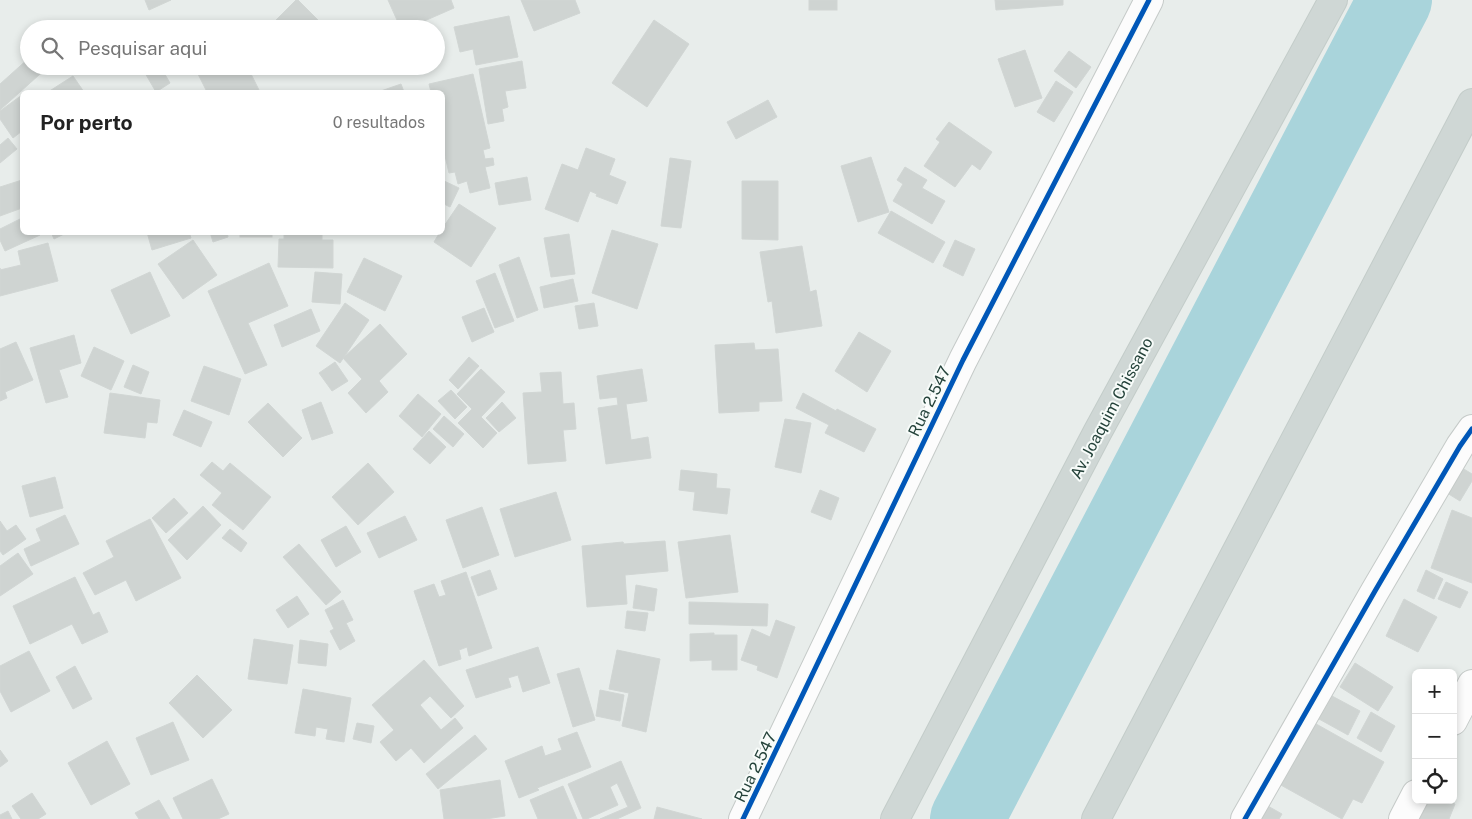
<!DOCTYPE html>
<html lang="pt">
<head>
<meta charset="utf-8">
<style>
	:root { --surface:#fff; --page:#f6f6f6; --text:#222; --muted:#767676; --line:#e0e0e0 }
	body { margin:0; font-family:"Public Sans",sans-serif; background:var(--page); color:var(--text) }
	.controls { position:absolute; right:15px; bottom:15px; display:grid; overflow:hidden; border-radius:8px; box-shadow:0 2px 8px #0003 }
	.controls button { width:45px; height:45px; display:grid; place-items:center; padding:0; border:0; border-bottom:1px solid var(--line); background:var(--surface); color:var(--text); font:25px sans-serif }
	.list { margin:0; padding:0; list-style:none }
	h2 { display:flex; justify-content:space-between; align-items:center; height:65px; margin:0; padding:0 20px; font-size:21px }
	h2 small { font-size:16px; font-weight:400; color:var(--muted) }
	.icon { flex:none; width:28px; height:28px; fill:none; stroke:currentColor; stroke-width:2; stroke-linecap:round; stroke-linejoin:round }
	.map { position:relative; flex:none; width:1472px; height:819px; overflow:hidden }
	.search { position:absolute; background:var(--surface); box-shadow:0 2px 8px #0003; left:20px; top:20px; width:425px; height:55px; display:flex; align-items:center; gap:12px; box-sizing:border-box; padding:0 18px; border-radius:28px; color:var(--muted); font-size:19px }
	.panel { position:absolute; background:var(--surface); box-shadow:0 2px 8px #0003; left:20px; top:90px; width:425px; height:145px; border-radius:8px }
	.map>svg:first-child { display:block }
</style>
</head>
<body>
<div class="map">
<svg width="1472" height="819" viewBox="0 0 1472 819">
	<rect width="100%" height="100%" fill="#e8edeb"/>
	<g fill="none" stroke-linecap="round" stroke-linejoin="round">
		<path stroke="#a9d4db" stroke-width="74" d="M967 819 1395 0"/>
	</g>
	<g fill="#cfd4d2" stroke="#d1d6d4">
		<path d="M145 0H171L149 10Z"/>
		<path d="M296 0H298L325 27 324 29H267Z"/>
		<path d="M388 0H451L454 8 406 29H401Z"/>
		<path d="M521 0H575L580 13 534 31Z"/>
		<rect x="809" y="0" width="28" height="10"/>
		<path d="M995 0H1063V5L996 10Z"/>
		<path d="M509 16 518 57 476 65 473 49 460 52 454 27Z"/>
		<path d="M654 20 689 44 647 107 612 83Z"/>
		<path d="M147 21 152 29H137Z"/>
		<path d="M1025 50 1042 98 1015 107 998 59Z"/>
		<path d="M1069 51 1091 67 1076 88 1054 71Z"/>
		<path d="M29 58V66H49L0 110V84Z"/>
		<path d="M522 61 526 88 505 91 508 107 502 109 504 121 488 124 479 69Z"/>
		<path d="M141 66H160L170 83 156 92Z"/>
		<path d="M194 66H247L260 92H207Z"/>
		<path d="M473 74 490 148 483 150 485 159 493 158 494 165 485 167 490 188 470 193 467 181 458 184 455 172 449 173 442 143V92H431L429 84Z"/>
		<path d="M73 76 84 92H48Z"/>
		<path d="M1056 81 1073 92 1054 122 1037 112Z"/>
		<path d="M401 84 404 92H378Z"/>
		<path d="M22 95V131L13 138 0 119V111Z"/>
		<path d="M768 100 777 117 736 139 727 122Z"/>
		<path d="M949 122 992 152 980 170 972 164 955 187 924 166 940 142 936 139Z"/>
		<path d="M8 138 17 149 0 163V145Z"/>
		<path d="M586 148 615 159 609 175 626 182 617 204 596 196 597 194 590 191 578 222 545 209 562 164 578 170Z"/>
		<path d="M871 157 889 212 858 222 841 166Z"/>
		<path d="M670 158 691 161 681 228 661 226Z"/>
		<path d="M905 167 927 180 922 188 945 201 932 224 893 201 903 184 897 180Z"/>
		<path d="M527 177 531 200 499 205 495 183Z"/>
		<path d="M22 180V208L0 216V187Z"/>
		<path d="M442 180 459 188 450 207 442 203Z"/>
		<path d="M742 181H778V240L742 239Z"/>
		<path d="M459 204 496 228 471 267 434 242 440 232H442V229Z"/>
		<path d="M891 211 945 242 933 263 878 233Z"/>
		<path d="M22 218V232H38L40 235 5 251 0 240V229Z"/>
		<path d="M612 230 658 244 637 309 592 293Z"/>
		<path d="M51 232H68L54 239Z"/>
		<path d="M147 232H189L191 238 152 250Z"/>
		<path d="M210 232H227L228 237 213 242Z"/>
		<rect x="240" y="232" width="32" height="5"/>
		<path d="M284 232H322V240H333V268L278 267 279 239H284Z"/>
		<path d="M569 234 575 274 551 277 544 238Z"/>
		<path d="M193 240 217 275 183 299 158 264Z"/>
		<path d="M955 240 975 249 963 276 943 266Z"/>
		<path d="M48 243 58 281 0 296V268V270L21 265 18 251Z"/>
		<path d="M802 246 810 292 816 290 822 326 776 333 772 301 768 302 760 252Z"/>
		<path d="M519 257 538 310 517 318 499 265Z"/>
		<path d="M364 258 402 276 385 311 347 292Z"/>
		<path d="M269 263 288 306 248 323 267 365 245 374 208 291Z"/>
		<path d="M150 272 170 316 131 334 111 290Z"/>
		<path d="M315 272 342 274 340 304 312 302Z"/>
		<path d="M495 273 514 321 495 328 476 281Z"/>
		<path d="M573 279 578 301 544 308 540 287Z"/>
		<path d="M345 303 369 320 340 363 316 346Z"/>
		<path d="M594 303 598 326 579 329 575 306Z"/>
		<path d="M484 308 494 332 472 342 462 317Z"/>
		<path d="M311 309 320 331 282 347 274 325Z"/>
		<path d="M380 324 407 354 379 381 388 392 366 413 348 393 362 379 343 358Z"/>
		<path d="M859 332 891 351 867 392 835 371Z"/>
		<path d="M74 335 81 363 59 370 68 397 46 403 30 348Z"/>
		<path d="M16 342 33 380 5 392 7 398 0 401V349Z"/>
		<path d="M754 343 755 350 778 349 782 401 759 402V411L719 413 715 345Z"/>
		<path d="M94 347 124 361 111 390 81 376Z"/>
		<path d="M469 357 479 366 458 389 449 380Z"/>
		<path d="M335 362 348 381 332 391 319 373Z"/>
		<path d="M133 365 149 372 141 394 124 387Z"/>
		<path d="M204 366 241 379 229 415 191 401Z"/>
		<path d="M481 369 505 392 481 417 497 433 483 448 458 423 472 409 457 394Z"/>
		<path d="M642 369 647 401 626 404 631 440 648 437 651 458 606 464 598 408 618 405 617 397 600 399 597 376Z"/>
		<path d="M561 372 563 404 574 403 576 429 563 430 566 461 528 464 523 393 542 392 540 373Z"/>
		<path d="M451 390 467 407 455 419 438 401Z"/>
		<path d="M110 393 160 400 157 423 147 422 145 438 104 433Z"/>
		<path d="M803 393 836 411 837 409 876 429 864 452 825 433 829 425 796 408Z"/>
		<path d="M418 394 441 414 422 437 399 416Z"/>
		<path d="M321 402 333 433 312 440 302 410Z"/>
		<path d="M502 402 516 418 499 432 486 418Z"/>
		<path d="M268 403 302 438 283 457 248 422Z"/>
		<path d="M184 410 212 422 201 447 173 435Z"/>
		<path d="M444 416 464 434 453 447 433 429Z"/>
		<path d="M785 419 811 423 801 473 775 467Z"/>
		<path d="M429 431 446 447 430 464 413 449Z"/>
		<path d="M212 462 223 471 230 463 271 497 243 530 212 505 222 493 200 475Z"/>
		<path d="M368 463 394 492 358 525 332 497Z"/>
		<path d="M1454 463 1472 474V481L1460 501 1439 488Z"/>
		<path d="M681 470 717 474 716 488 730 489 727 514 693 510 695 492 679 490Z"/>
		<path d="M55 477 63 508 30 517 22 486Z"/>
		<path d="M820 490 839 498 831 520 811 512Z"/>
		<path d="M556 492 571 540 515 557 500 509Z"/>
		<path d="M174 498 188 513 166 533 152 518Z"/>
		<path d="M203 506 221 525 187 560 168 540Z"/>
		<path d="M482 507 499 555 463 568 446 520Z"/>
		<path d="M1452 510 1472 518V583L1431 568Z"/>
		<path d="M65 515 79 544 31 566 24 549 41 541 36 529Z"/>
		<path d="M405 516 417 540 379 558 367 533Z"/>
		<path d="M150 519 181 578 136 601 126 580 95 595 83 573 114 557 106 541Z"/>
		<path d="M0 521 7 531 16 525 26 539 3 555 0 551Z"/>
		<path d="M346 526 361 552 336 567 321 540Z"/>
		<path d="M230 529 247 543 241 552 222 538Z"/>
		<path d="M730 535 738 592 686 598 678 542Z"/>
		<path d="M665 541 668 571 625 575 627 604 587 607 582 546 623 542 624 544Z"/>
		<path d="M299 544 341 592 326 605 283 557Z"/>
		<path d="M18 553 33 574 0 596V566Z"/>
		<path d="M490 570 497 589 478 596 471 577Z"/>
		<path d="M1426 570 1443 579 1434 599 1417 591Z"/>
		<path d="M466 572 492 648 469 656 467 647 459 650 461 659 439 666 414 591 434 584 439 597 446 595 441 581Z"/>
		<path d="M75 577 93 615 99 612 108 632 82 644 72 624 30 644 13 606Z"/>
		<path d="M1446 582 1468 592 1460 608 1438 599Z"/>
		<path d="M636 585 657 589 654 611 633 608Z"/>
		<path d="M297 596 309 614 288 628 276 610Z"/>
		<path d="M1404 599 1437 617 1418 652 1386 636Z"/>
		<path d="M343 600 353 620 346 623 355 641 340 650 330 631 334 629 325 610Z"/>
		<path d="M689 602 768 604 767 626 689 624Z"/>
		<path d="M627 611 648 613 645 631 625 628Z"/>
		<path d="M776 620 795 627 777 678 757 670 758 666 741 660 752 629 770 637Z"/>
		<path d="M714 633V635H737V670H712V660L690 661V634Z"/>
		<path d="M254 639 293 645 287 684 248 679Z"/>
		<path d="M300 640 328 644 326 666 298 663Z"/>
		<path d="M538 647 550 683 523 692 518 675 508 678 511 687 476 698 466 670Z"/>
		<path d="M617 650 660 659 646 732 622 726 629 693 609 689Z"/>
		<path d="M29 651 50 691 11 712 0 691V666Z"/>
		<path d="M424 660 464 706 451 718 430 696 420 705 441 730 455 718 463 728 424 763 411 748 396 761 380 742 394 730 372 705Z"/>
		<path d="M1355 663 1393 687 1378 711 1340 687Z"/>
		<path d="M75 666 92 699 73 709 56 677Z"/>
		<path d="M579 668 595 720 573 727 557 674Z"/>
		<path d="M197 675 232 710 203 738 169 703Z"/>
		<path d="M303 689 351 698 344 742 326 739 328 729 316 727 315 736 295 733Z"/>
		<path d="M600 690 624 695 620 721 596 716Z"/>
		<path d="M1332 696 1360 711 1348 735 1319 719Z"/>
		<path d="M1371 712 1395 726 1381 752 1357 738Z"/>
		<path d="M1309 720 1384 762 1362 803 1353 799 1342 819 1279 784Z"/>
		<path d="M173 722 189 760 151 775 136 738Z"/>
		<path d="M357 723 374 726 371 743 353 739Z"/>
		<path d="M577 732 591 767 537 788 539 790 519 798 505 761 542 746 545 756 562 750 558 739Z"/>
		<path d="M475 735 487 749 438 789 426 774Z"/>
		<path d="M107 741 130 784 91 805 68 763Z"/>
		<path d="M0 750 8 761 0 767Z"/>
		<path d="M621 761 641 808 617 819H600L628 807 617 783 610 787 618 805 587 819H583L568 784Z"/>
		<path d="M212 779 229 814 218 819H183L173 798Z"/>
		<path d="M500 780 505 816 486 819H444L440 790Z"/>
		<path d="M563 786 577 819H538L530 800Z"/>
		<path d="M32 793 46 814 38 819H21L12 806Z"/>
		<path d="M159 800 170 819H139L135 813Z"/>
		<path d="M1417 800H1447L1455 804 1449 819H1408Z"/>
		<path d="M1259 801 1282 814 1279 819H1249Z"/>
		<path d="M657 807 702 819H654Z"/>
		<path d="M8 811 12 819H0V815Z"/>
	</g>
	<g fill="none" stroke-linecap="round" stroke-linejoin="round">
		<defs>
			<g id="street">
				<path d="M1453 721 1472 684"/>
				<path d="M743 819 963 360 1149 0"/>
				<path d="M1245 819 1375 591 1460 446 1472 429"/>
				<path d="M1403 819 1416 794"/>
			</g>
			<g id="primary">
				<path d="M895 819 1097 433 1333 0"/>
				<path d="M1096 819 1472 103"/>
			</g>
		</defs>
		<use href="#street" stroke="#c5cac8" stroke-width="30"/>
		<use href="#primary" stroke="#c3ccc9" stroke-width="30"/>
		<use href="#street" stroke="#fcfcfc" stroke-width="28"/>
		<use href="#primary" stroke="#cfd7d5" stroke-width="28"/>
		<defs>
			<g id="cycleway">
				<path d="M743 819 963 360 1149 0"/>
				<path d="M1245 819 1375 591 1460 446 1472 429"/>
			</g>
		</defs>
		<use href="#cycleway" stroke="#f7fbf9" stroke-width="8"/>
		<use href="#cycleway" stroke="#0057b8" stroke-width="5"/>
	</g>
	<g text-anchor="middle" stroke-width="4" stroke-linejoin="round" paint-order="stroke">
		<g font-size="16" fill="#24423a" stroke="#f7fbf9">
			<text transform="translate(929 401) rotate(-64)" y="6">Rua 2.547</text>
			<text transform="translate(1111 408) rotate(-62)" y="6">Av. Joaquim Chissano</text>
			<text transform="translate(755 767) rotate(-64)" y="6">Rua 2.547</text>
		</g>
	</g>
</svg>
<div class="controls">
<button>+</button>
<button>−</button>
<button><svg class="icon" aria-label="locate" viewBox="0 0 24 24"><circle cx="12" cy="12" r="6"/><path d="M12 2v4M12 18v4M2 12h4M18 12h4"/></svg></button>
</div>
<div class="search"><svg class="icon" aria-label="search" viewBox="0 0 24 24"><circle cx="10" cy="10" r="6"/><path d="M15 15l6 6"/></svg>Pesquisar aqui</div>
<section class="panel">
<h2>Por perto<small>0 resultados</small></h2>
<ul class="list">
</ul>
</section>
</div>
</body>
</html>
